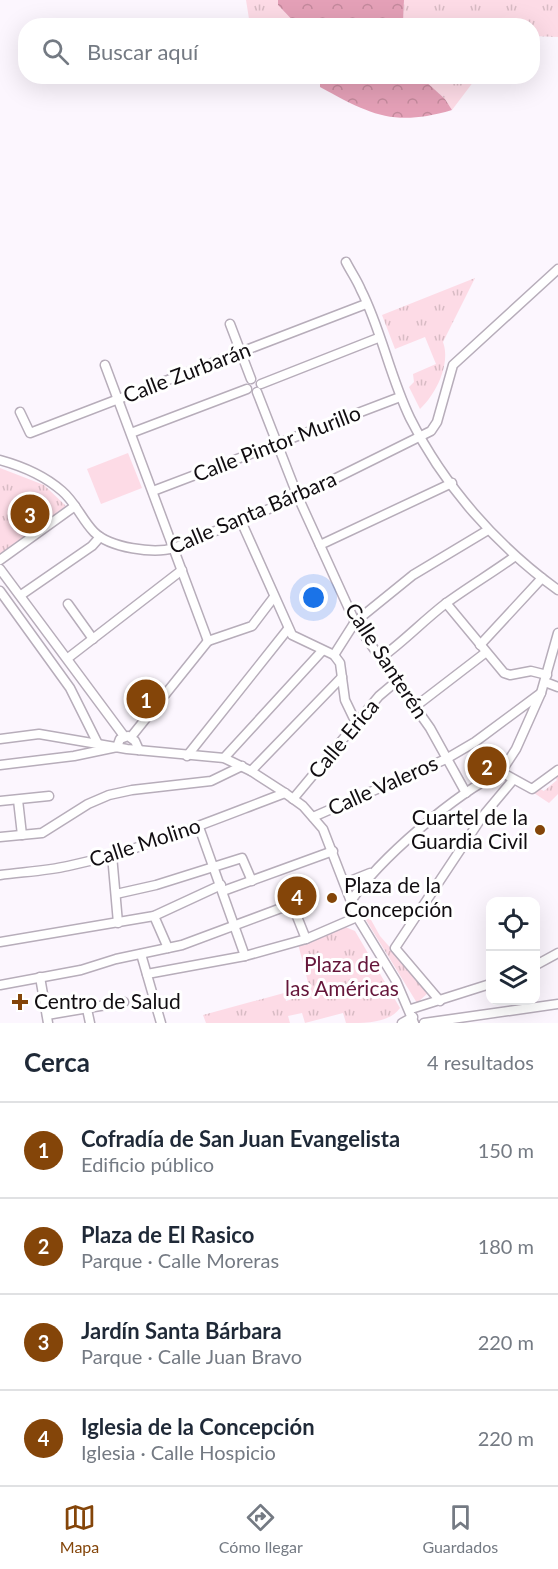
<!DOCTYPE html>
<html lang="es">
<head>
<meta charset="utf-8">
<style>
	:root { --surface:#fff; --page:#f2f2f3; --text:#1f2937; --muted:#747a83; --line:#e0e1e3; --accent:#844509 }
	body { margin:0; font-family:Lato,sans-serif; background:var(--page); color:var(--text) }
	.controls { position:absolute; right:18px; bottom:18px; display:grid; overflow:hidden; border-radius:12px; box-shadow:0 6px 24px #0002 }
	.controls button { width:54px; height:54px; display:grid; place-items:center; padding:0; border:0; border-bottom:2px solid var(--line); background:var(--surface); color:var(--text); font:30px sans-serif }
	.you { position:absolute; left:314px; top:598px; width:21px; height:21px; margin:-15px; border:4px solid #fff; border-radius:50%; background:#1a73e8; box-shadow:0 0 0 9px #1a73e833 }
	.badge { display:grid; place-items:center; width:39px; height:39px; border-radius:50%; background:var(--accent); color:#fff; font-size:20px; font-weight:700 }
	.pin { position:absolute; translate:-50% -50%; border:3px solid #fff; box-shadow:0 2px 6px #0006 }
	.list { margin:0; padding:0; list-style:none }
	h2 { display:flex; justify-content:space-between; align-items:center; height:78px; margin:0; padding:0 24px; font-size:26px }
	h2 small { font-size:20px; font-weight:400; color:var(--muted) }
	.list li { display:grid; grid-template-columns:39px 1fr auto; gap:18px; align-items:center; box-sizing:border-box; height:96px; padding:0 24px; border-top:2px solid var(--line) }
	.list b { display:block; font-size:22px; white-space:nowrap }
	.list p { margin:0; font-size:20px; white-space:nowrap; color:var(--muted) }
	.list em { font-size:20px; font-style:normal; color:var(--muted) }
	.icon { flex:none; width:33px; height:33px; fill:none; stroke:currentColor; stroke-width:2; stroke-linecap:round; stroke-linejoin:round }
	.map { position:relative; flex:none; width:558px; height:1023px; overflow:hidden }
	.search { position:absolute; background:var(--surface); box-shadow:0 6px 24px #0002; left:18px; right:18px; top:18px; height:66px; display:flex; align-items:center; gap:15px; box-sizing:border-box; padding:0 21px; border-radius:24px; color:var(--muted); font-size:22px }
	.sheet { height:462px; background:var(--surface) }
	nav { display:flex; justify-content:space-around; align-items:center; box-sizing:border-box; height:84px; border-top:2px solid var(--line); background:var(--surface); font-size:16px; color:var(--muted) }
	nav a { display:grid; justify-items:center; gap:3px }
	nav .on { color:var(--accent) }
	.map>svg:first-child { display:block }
</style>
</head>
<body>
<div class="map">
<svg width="558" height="1023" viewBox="0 0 558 1023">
	<defs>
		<pattern id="grass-tufts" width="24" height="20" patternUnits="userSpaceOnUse" patternTransform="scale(1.5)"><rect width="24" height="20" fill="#fddbe6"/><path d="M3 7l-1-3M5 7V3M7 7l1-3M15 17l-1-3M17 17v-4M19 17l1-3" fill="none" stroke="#d8bbc4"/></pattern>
		<pattern id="forest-crowns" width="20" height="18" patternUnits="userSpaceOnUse" patternTransform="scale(1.5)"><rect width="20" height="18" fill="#e4a0b7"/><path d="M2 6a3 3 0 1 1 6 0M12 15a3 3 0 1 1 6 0" fill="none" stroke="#c3899c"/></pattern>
	</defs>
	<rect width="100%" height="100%" fill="#fcf6fe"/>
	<g fill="url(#grass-tufts)">
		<path d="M246 0H278V5L297 25H250Z"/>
		<path d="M404 0H558V37L533 36 532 26H403Z"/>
		<path d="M421 77H477L452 110 445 99Z"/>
		<path d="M475 278 443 342C451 364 436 394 420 409L409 387 414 382 413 374 436 364 425 337 395 349 382 315Z"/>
		<path d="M0 468 44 485 68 508 0 557Z"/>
		<path d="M489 754 499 767 470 778 468 774Z"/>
		<path d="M558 773V794L549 803 534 793 538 788 544 791 557 780 554 776Z"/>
		<path d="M365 909 380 936 429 992 417 1003 361 912Z"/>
		<path d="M343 926 355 931 400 1008C389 1023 367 1023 346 1023L343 1013 305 1023 302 1013 288 1016 290 1023H206L203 1015 284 993 286 1001 299 997 297 990 309 986 298 944Z"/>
	</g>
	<g fill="url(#forest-crowns)">
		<path d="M278 0H404L403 25H297L278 5Z"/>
		<path d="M320 77H421L445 99 452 110C394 127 371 115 320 87Z"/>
	</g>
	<path fill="#fddbe6" d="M128 453 142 488 101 504 87 469Z"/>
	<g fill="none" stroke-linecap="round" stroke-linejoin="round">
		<defs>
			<g id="street">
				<path d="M346 262C351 272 357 280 361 290 381 329 390 377 410 418 444 486 497 546 558 590"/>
				<path d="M230 324 251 379"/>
				<path d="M105 365 208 641"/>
				<path d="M261 384 378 338"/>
				<path d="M257 392 298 497 355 622 430 728 466 793"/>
				<path d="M20 412 30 433 366 304"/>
				<path d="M131 433 247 389"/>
				<path d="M0 460C22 466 45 476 62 491 76 503 82 520 94 532 110 548 154 554 174 548L298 497 431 431 437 422 453 365 558 269"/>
				<path d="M153 491 400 397"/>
				<path d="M241 521 292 635 334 655 340 663 345 700 357 725"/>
				<path d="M320 545 452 483"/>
				<path d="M0 560 75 506"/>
				<path d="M0 569 124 736"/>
				<path d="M0 591 70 688 97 742"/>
				<path d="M21 595 92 546 100 537"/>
				<path d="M446 603 504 673 510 675 531 671 547 675"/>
				<path d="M68 604 93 639"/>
				<path d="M208 641 252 626 274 597"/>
				<path d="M480 645 542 578"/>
				<path d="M334 655 355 622 413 575 488 530"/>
				<path d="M382 657C404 641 423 621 445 604 468 587 492 573 514 557"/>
				<path d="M68 658 182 570"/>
				<path d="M545 682 558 687"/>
				<path d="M416 706 485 653"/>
				<path d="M131 737 208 641"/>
				<path d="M0 739 39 734 127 749 224 758 251 771 285 793 303 806 323 829 357 917 396 981 414 1023"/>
				<path d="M187 756 288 629"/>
				<path d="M224 758 322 651"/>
				<path d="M0 765 74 756 117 747 120 739 128 736 135 741 139 750"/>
				<path d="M251 771 342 677"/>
				<path d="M501 772 516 749 541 693 558 633"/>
				<path d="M501 772 532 789 558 770"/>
				<path d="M293 799 379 696 398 680"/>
				<path d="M18 800 22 835"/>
				<path d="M0 801 49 796"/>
				<path d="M313 817 446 759 475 742 541 693"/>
				<path d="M199 827 245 956"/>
				<path d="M0 837 42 833 88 804 109 795 132 790 211 781 242 766"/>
				<path d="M112 855 118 923"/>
				<path d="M0 875C22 872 46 871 68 866 143 850 213 820 285 793"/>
				<path d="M345 883 370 873"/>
				<path d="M223 891 333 851"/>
				<path d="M116 894 156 885 242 858 252 881"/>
				<path d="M351 901C379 859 455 794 501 772"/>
				<path d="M154 916 168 948"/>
				<path d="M0 942 154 916 221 885"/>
				<path d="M141 954 161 1023"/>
				<path d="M536 965 558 953"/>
				<path d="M147 974 245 956 306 939 357 917"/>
				<path d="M40 977 48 1023"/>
				<path d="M0 985 81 970 116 959 182 945 292 904 306 939"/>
				<path d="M440 1001 395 948 482 817 513 780"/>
				<path d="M87 1009 90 1023"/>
				<path d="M411 1009 490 984"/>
				<path d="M47 1015 124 1002"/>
				<path d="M402 1023 413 1017"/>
				<path d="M424 1023 558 1004"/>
			</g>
		</defs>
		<use href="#street" stroke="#b7adba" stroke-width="11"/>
		<use href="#street" stroke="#fff" stroke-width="8"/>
	</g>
	<g fill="#844509" stroke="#fff" stroke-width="2">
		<circle cx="540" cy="830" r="6"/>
		<circle cx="332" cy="898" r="6"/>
		<path d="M17 993h6v6h6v6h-6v6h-6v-6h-6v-6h6z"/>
	</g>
	<g text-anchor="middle" stroke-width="6" stroke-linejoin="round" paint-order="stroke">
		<g font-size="21" fill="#110d11" stroke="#fff">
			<text transform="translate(187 373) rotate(-21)" y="7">Calle Zurbarán</text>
			<text transform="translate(277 444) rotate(-21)" y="7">Calle Pintor Murillo</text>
			<text transform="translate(253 513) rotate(-23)" y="7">Calle Santa Bárbara</text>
			<text transform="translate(386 661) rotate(57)" y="7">Calle Santerén</text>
			<text transform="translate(344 739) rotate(-50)" y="7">Calle Erica</text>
			<text transform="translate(383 786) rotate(-24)" y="7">Calle Valeros</text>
			<text transform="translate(145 843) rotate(-18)" y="7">Calle Molino</text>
		</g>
		<g font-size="21" fill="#110d11" stroke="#fff" text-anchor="start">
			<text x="528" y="825" text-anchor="end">Cuartel de la<tspan x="528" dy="24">Guardia Civil</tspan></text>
			<text x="344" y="893">Plaza de la<tspan x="344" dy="24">Concepción</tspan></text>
			<text x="34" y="1009">Centro de Salud</text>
		</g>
		<g font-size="21" fill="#65163a" stroke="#fff">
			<text x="342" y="972">Plaza de<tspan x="342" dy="24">las Américas</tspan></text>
		</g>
	</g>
</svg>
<div class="controls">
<button><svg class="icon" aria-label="locate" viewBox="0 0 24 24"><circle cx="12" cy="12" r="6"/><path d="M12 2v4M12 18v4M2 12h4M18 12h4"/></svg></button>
<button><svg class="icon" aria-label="layers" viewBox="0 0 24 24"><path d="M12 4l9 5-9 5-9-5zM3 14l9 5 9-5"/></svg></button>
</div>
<div class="you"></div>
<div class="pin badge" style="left:146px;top:699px">1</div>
<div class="pin badge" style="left:487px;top:766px">2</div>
<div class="pin badge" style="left:30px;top:514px">3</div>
<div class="pin badge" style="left:297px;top:896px">4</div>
<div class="search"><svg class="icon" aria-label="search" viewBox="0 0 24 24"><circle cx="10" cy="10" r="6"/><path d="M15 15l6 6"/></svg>Buscar aquí</div>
</div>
<section class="sheet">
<h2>Cerca<small>4 resultados</small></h2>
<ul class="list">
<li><span class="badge">1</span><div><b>Cofradía de San Juan Evangelista</b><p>Edificio público</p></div><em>150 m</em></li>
<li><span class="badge">2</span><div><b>Plaza de El Rasico</b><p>Parque · Calle Moreras</p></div><em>180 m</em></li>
<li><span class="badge">3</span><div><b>Jardín Santa Bárbara</b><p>Parque · Calle Juan Bravo</p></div><em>220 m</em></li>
<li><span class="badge">4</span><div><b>Iglesia de la Concepción</b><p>Iglesia · Calle Hospicio</p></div><em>220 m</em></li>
</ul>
</section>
<nav>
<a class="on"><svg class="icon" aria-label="map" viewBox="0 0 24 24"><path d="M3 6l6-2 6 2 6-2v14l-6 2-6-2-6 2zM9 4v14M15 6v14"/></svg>Mapa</a>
<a><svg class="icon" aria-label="directions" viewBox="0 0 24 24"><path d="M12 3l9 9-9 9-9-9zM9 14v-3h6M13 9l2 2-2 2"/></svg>Cómo llegar</a>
<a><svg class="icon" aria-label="saved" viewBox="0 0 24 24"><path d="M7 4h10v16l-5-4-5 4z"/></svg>Guardados</a>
</nav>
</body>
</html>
